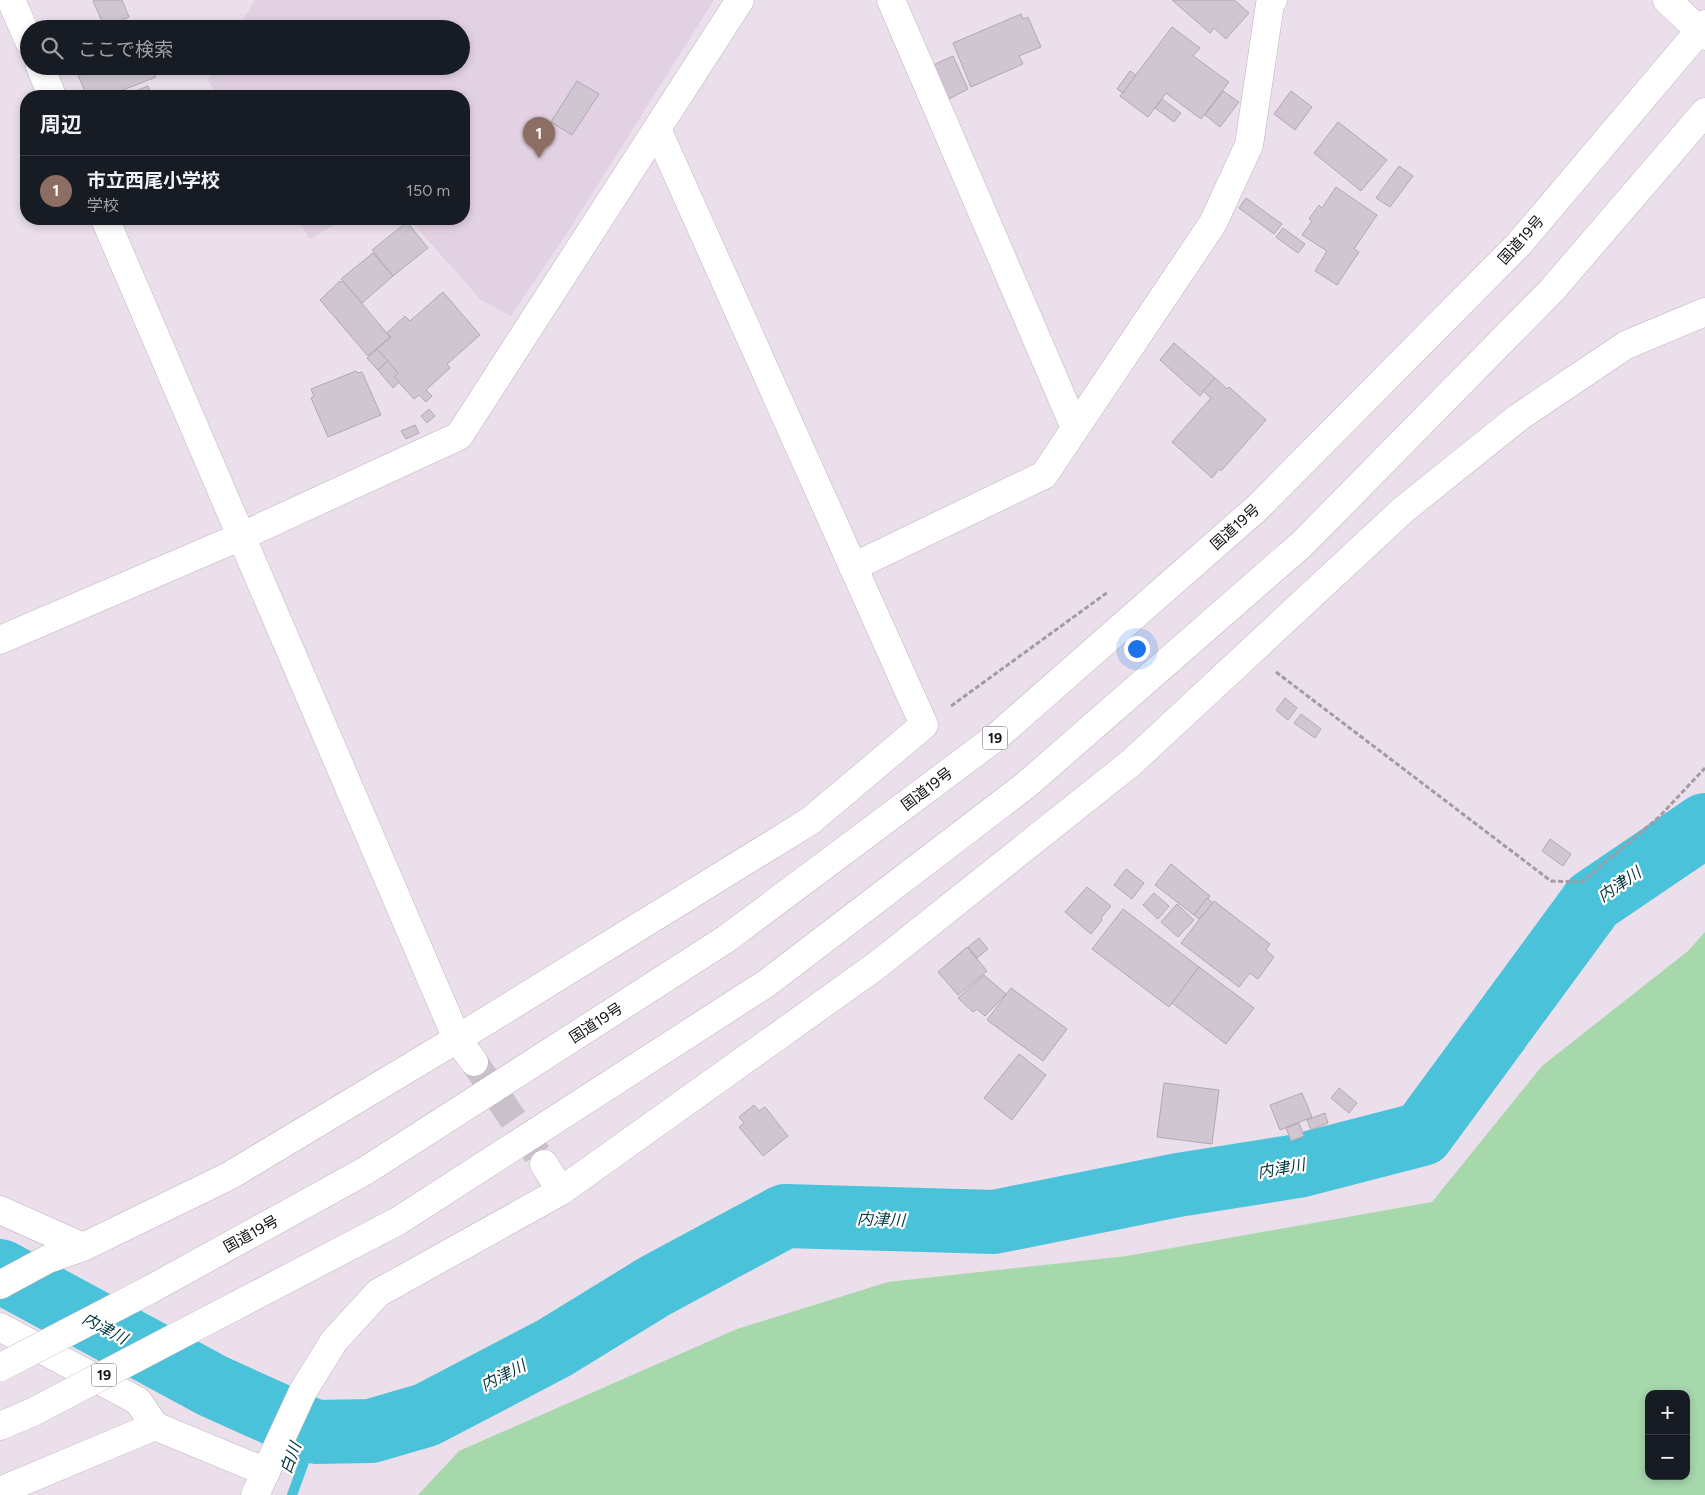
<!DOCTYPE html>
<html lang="ja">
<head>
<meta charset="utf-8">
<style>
	:root { --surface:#171b24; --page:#242831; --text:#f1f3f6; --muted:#9ea1a6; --line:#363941; --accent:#ea580c }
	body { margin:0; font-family:Figtree,"Noto Sans JP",sans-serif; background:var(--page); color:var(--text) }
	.controls { position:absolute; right:15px; bottom:15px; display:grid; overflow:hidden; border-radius:10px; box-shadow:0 2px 8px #0003 }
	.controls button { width:45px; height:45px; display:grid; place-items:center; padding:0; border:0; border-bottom:1px solid var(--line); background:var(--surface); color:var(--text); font:25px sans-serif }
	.you { position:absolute; left:1136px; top:648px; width:18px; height:18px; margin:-12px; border:4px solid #fff; border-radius:50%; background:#1a73e8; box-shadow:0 0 0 8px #1a73e833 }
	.badge { display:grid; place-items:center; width:32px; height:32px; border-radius:50%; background:var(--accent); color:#fff; font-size:16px; font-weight:700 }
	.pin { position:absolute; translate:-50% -41px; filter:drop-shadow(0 1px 2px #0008) }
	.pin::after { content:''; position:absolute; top:26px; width:18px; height:15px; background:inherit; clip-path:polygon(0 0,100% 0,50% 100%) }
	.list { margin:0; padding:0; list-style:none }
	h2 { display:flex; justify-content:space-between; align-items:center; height:65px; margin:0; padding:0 20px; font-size:21px }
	h2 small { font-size:16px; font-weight:400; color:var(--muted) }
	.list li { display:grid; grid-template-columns:32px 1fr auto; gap:15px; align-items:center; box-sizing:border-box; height:70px; padding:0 20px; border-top:1px solid var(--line) }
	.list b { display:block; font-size:19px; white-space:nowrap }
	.list p { margin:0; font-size:16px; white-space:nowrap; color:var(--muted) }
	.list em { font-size:16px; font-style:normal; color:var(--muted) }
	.icon { flex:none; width:28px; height:28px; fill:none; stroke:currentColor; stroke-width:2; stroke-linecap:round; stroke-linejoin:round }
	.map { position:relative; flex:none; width:1705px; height:1495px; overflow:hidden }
	.search { position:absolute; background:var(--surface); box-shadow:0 2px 8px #0003; left:20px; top:20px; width:450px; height:55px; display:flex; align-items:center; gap:12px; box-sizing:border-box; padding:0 18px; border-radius:28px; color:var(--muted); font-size:19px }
	.panel { position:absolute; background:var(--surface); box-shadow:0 2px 8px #0003; left:20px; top:90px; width:450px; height:135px; border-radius:20px }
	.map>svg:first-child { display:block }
</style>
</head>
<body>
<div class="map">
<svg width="1705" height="1495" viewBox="0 0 1705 1495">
	<rect width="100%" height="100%" fill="#eadfea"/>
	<g fill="#e2d1e2">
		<path d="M255 0H714L573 224 511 316 481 300 409 219H464V96H218L208 80 215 66H461V29H237Z"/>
		<path d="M297 219H344L310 239Z"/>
	</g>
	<path fill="#a6d8ac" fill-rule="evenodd" d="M1705 932V1495H418L459 1451 737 1329 888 1282 1127 1256 1432 1202 1542 1066 1688 951ZM1649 1394H1686V1476H1649Z"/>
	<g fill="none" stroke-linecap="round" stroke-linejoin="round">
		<path stroke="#49c2da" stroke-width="10" d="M292 1495 315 1432"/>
		<path stroke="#49c2da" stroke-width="64" d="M0 1271 213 1386 315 1432 371 1431 426 1415 554 1348 655 1286 785 1216 994 1222 1178 1185 1298 1166 1422 1134 1593 901 1705 825"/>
	</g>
	<g fill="#cfc6d2" stroke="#b1a8b4">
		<path d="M95 0H122L129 17 105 28 93 1Z"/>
		<path d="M1172 0H1234L1249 13 1226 39 1214 28 1210 33Z"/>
		<path d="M1021 14 1023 19 1028 17 1041 47 1019 56 1023 64 971 87 953 43Z"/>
		<path d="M132 21 135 29H113Z"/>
		<path d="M1172 27 1200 48 1193 56 1229 82 1201 119 1166 93 1148 117 1120 96Z"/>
		<path d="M953 56 968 89 949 99 933 65Z"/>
		<path d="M74 66H151L156 77 108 96H87Z"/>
		<path d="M1130 71 1136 75 1123 93 1117 89Z"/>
		<path d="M577 81 599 94 572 135 551 122Z"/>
		<path d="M148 86 151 95 148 96H123Z"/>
		<path d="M1223 91 1239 102 1220 127 1205 115Z"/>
		<path d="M1291 91 1312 107 1295 130 1274 114Z"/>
		<path d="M1162 99 1181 113 1174 122 1155 108Z"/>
		<path d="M1338 122 1387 160 1361 191 1314 153Z"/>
		<path d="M1399 166 1413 176 1390 207 1376 198Z"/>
		<path d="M1336 187 1377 215 1354 249 1359 252 1337 285 1315 271 1327 251 1302 235 1312 221 1309 219 1319 205 1322 208Z"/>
		<path d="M1246 198 1282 224 1274 234 1239 208Z"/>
		<path d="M407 222 428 248 393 276 372 250Z"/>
		<path d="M1283 228 1305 244 1298 253 1276 237Z"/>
		<path d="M373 253 393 276 362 303 341 279Z"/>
		<path d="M340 281 341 283 343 281 390 337 368 356 320 300Z"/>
		<path d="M443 292 480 335 447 364 450 368 426 390 432 396 426 402 419 395 414 399 394 377 398 373 377 349 391 337 387 333 405 316 410 321Z"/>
		<path d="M1174 343 1215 378 1200 396 1160 360Z"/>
		<path d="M377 349 388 361 378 370 367 358Z"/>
		<path d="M388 361 398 373 394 377 399 382 393 388 378 370Z"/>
		<path d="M356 371 357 373 362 372 381 415 328 437 311 398 314 396 311 389Z"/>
		<path d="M1215 378 1227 389 1229 387 1266 420 1221 471 1219 469 1212 478 1172 442 1211 398 1203 391Z"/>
		<path d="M429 409 435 416 427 423 421 416Z"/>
		<path d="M415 425 419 433 406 439 401 431Z"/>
		<path d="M1285 698 1297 708 1288 720 1276 710Z"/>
		<path d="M1301 714 1321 729 1315 738 1294 723Z"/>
		<path d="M1550 839 1571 854 1563 866 1542 851Z"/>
		<path d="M1171 864 1210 896 1194 915 1155 885Z"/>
		<path d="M1126 869 1144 883 1132 899 1114 885Z"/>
		<path d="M1087 887 1111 906 1101 918 1102 920 1091 934 1065 912Z"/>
		<path d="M1154 893 1169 906 1158 919 1143 905Z"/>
		<path d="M1207 898 1213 903 1199 919 1194 915Z"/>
		<path d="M1214 901 1270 944 1266 950 1274 957 1258 979 1250 973 1239 987 1181 943Z"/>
		<path d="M1177 904 1194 920 1178 937 1161 922Z"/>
		<path d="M1123 909 1199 967 1169 1007 1092 949Z"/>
		<path d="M979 938 988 949 977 958 968 947Z"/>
		<path d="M967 947 987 971 958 995 938 972Z"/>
		<path d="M1199 967 1254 1008 1226 1044 1172 1003Z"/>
		<path d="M984 975 1006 994 985 1016 977 1009 973 1012 958 998Z"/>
		<path d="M1011 988 1067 1029 1043 1061 987 1020Z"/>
		<path d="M1019 1054 1046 1075 1012 1120 984 1098Z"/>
		<path d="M1164 1083 1219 1090 1212 1144 1157 1137Z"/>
		<path d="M1339 1088 1357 1103 1349 1113 1331 1098Z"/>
		<path d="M1302 1093 1312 1117 1280 1130 1270 1105Z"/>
		<path d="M754 1105 759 1111 765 1107 788 1136 763 1156 739 1127 744 1123 739 1117Z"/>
		<path d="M1325 1113 1328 1123 1311 1130 1307 1120Z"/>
		<path d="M1299 1123 1304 1136 1291 1141 1286 1128Z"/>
	</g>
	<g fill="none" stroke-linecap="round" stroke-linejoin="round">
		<path stroke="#cac0ca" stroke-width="28" stroke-dasharray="28 14" stroke-linecap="butt" d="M474 1062 544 1164"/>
		<defs>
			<g id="minor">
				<path d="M11 0 29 41"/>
				<path d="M891 0 1075 428"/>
				<path d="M1667 0 1705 36"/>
				<path d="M40 66 52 96"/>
				<path d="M105 219 457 1039 474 1062"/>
				<path d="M853 567 1044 475 1213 223 1249 145 1270 4 1273 0"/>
				<path d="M0 640 242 536 459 436 740 0"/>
				<path d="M544 1164 561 1191"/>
				<path d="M0 1210 83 1247"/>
				<path d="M0 1285 48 1259 83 1247 229 1176 457 1039 810 821 924 725 657 129"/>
				<path d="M0 1327 138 1401 155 1426 266 1472"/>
				<path d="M0 1491 155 1426"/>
				<path d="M255 1495 303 1391 334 1341 378 1293 561 1191 876 966 1132 762 1403 510 1519 417 1626 345 1705 312"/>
			</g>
			<g id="highway">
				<path d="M151 1289 365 1171 726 939 995 738 1257 508 1519 244 1705 24"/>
				<path d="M174 1338 398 1221 767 983 1026 785 1302 544 1552 290 1705 112"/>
				<path d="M0 1426 33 1412"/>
			</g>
		</defs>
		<use href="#minor" stroke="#beb3be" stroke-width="29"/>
		<use href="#highway" stroke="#beb3be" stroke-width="29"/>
		<g stroke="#a39aa3" stroke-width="3" stroke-dasharray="5 2.5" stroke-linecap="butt">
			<path d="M1276 672 1551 881 1582 882 1659 817 1705 768"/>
			<path d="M951 706 1108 592"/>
		</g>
		<use href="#minor" stroke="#fff" stroke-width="28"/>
		<use href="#highway" stroke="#fff" stroke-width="28"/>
		<defs>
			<g id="highway-bridge">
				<path d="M1 1367 151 1289"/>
				<path d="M33 1412 174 1338"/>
			</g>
		</defs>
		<use href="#highway-bridge" stroke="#beb3be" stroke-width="29" stroke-linecap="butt"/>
		<use href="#highway-bridge" stroke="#fff" stroke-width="28"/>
	</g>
	<g text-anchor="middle" stroke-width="4.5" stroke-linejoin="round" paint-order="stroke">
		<g fill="#fff" stroke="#595659" stroke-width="1">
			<rect x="982.5" y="726.5" width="25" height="23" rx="4"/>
			<rect x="91.5" y="1363.5" width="25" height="23" rx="4"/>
		</g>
		<g font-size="14" font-weight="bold" fill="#120e12">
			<text x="995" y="743">19</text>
			<text x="104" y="1380">19</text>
		</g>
		<g font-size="15" fill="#120e12" stroke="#fff">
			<text transform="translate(1521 240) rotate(-48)" y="5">国道19号</text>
			<text transform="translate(1235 527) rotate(-42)" y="5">国道19号</text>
			<text transform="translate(927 789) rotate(-37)" y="5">国道19号</text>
			<text transform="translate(596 1023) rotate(-33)" y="5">国道19号</text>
			<text transform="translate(251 1234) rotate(-29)" y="5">国道19号</text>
		</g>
		<g font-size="16" font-style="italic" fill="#003841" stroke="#fff">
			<text transform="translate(1619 884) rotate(-34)" y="6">内津川</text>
			<text transform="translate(1281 1168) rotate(-10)" y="6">内津川</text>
			<text transform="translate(881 1219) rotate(2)" y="6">内津川</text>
			<text transform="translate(105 1328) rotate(28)" y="6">内津川</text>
			<text transform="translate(503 1375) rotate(-27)" y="6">内津川</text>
			<text transform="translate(290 1458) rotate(-70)" y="6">白川</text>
		</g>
	</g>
</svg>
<div class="controls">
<button>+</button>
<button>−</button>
</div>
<div class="you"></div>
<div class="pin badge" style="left:539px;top:158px;background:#8d6e63">1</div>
<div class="search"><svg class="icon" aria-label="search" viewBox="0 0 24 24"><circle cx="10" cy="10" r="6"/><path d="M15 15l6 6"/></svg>ここで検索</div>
<section class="panel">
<h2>周辺<small></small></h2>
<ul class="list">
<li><span class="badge" style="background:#8d6e63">1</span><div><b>市立西尾小学校</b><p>学校</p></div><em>150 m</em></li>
</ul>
</section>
</div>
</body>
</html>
